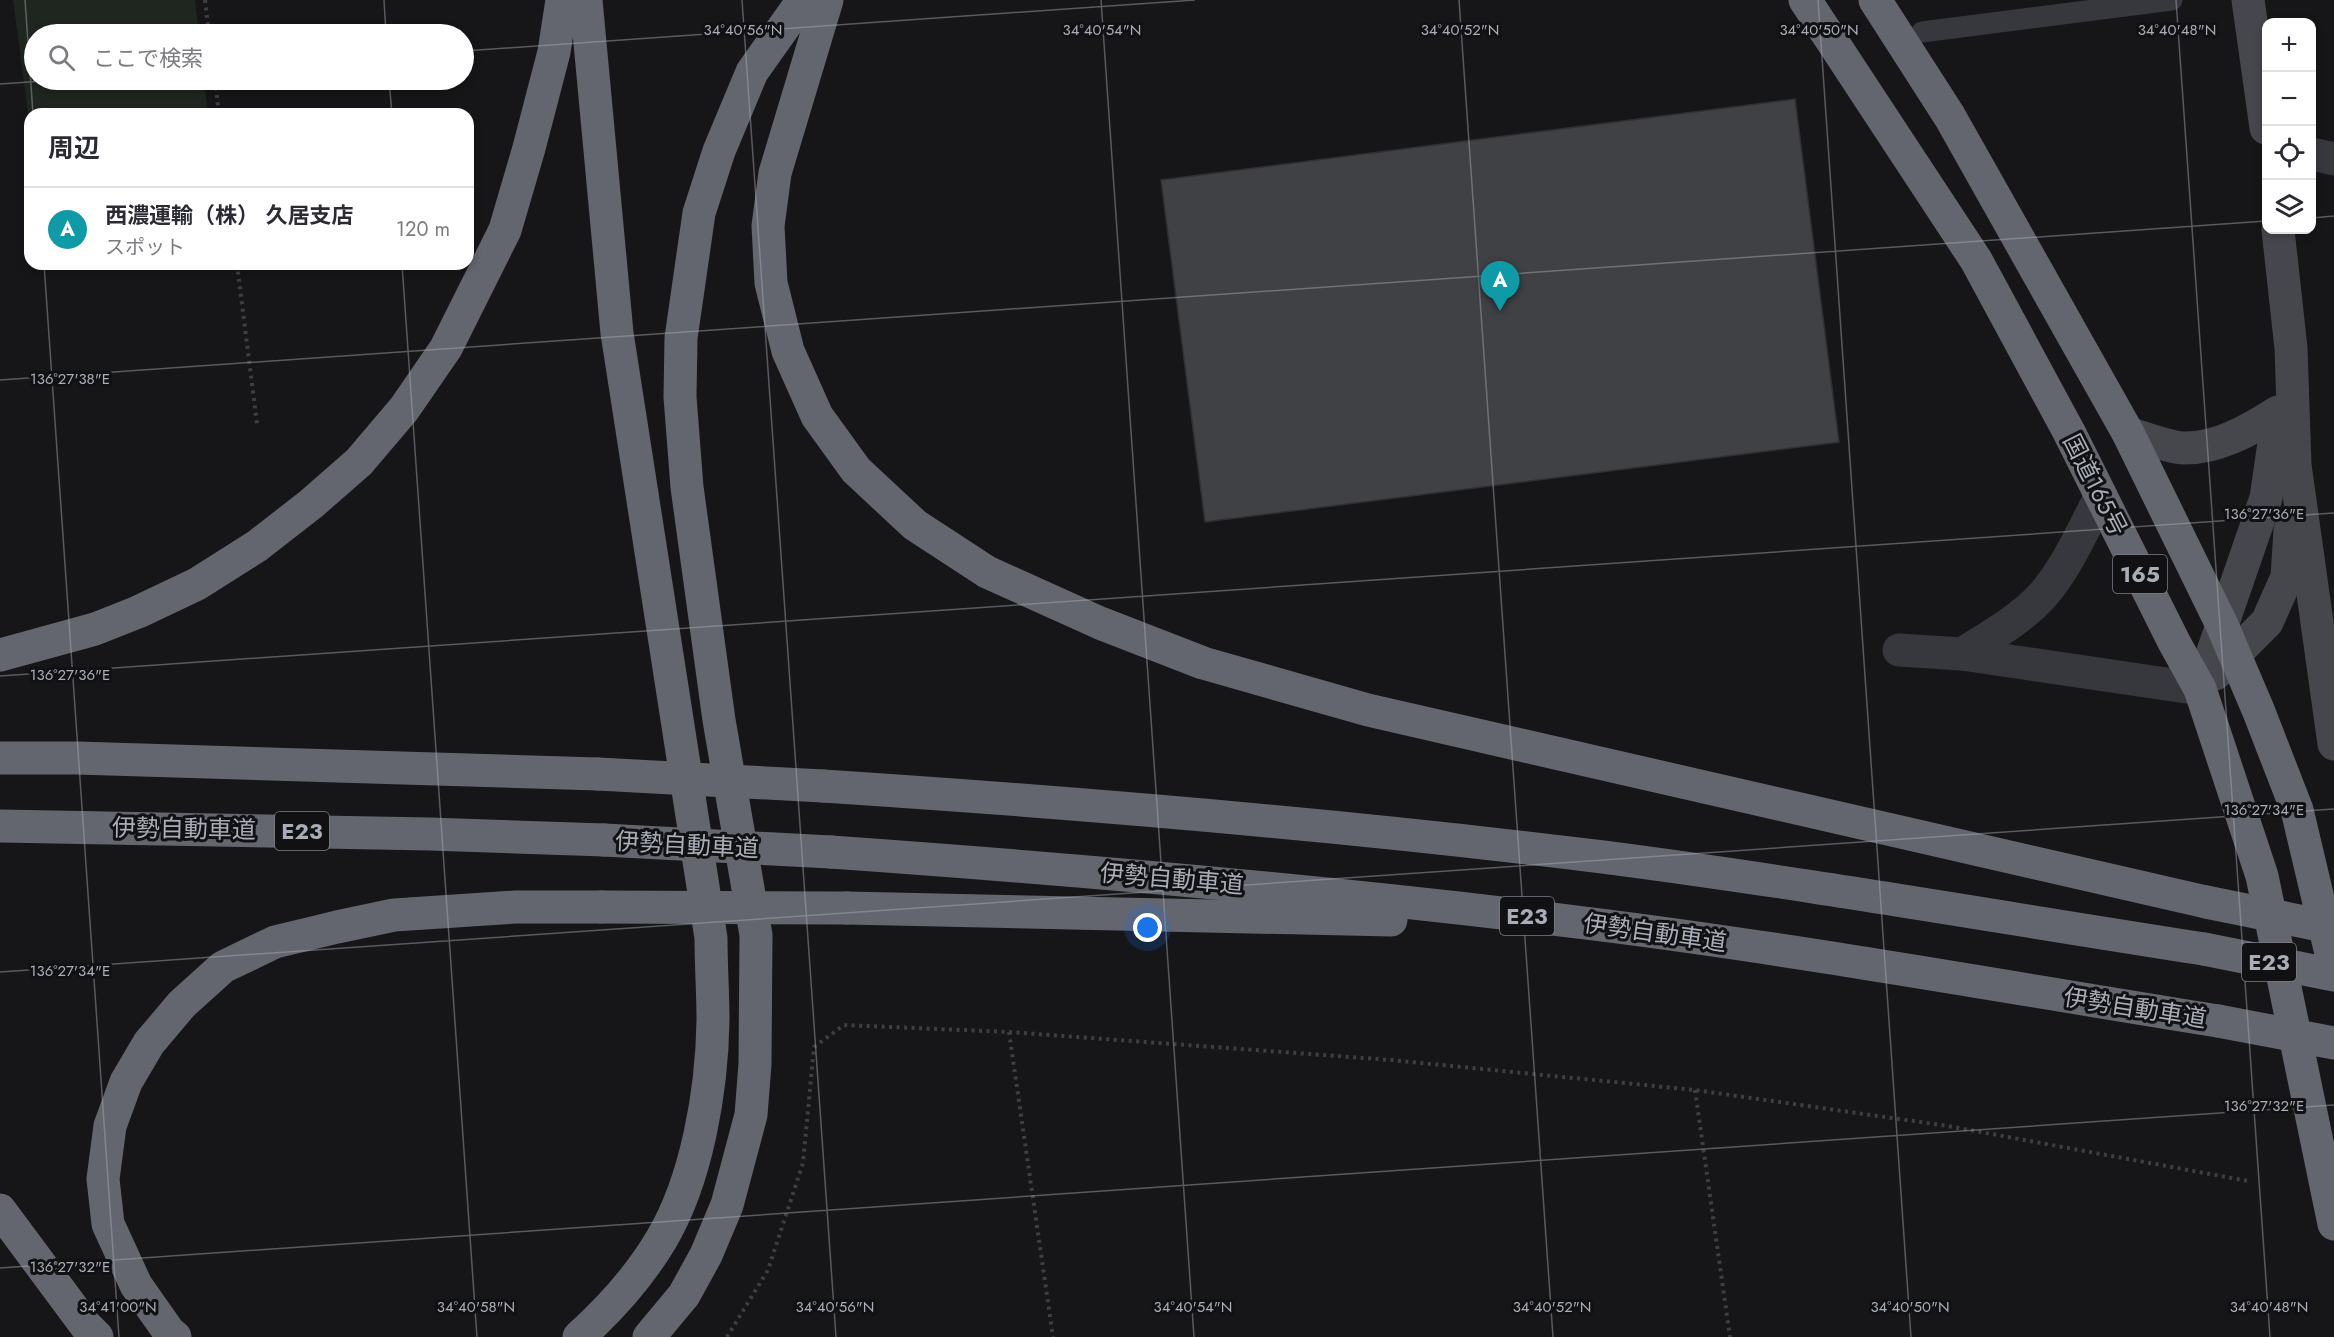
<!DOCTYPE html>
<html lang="ja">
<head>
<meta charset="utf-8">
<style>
	:root { --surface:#fff; --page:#f7f7f7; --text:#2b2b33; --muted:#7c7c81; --line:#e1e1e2; --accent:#0b8043 }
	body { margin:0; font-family:Jost,"Noto Sans JP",sans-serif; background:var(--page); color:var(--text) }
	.controls { position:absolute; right:18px; top:18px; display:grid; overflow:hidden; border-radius:12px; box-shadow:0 3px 9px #0003 }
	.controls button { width:54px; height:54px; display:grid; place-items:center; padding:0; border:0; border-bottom:2px solid var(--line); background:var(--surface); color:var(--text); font:30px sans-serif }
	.you { position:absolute; left:1148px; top:928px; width:21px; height:21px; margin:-15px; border:4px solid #fff; border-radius:50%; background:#1a73e8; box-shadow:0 0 0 9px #1a73e833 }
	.badge { display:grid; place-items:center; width:39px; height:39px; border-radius:50%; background:var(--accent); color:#fff; font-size:20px; font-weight:700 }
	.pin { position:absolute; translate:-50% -50px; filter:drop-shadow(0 2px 3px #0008) }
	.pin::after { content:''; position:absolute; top:32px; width:21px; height:18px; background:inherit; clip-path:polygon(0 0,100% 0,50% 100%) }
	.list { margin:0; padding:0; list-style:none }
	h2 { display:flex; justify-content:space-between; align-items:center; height:78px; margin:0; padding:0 24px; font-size:26px }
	h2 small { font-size:20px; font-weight:400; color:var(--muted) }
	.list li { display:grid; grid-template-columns:39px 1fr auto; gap:18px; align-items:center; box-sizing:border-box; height:84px; padding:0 24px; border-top:2px solid var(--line) }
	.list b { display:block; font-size:22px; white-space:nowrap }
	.list p { margin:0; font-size:20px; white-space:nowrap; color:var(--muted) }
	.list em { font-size:20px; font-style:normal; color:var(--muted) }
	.icon { flex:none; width:33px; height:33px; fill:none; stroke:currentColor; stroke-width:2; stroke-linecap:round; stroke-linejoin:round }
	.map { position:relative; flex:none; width:2334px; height:1337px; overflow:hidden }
	.search { position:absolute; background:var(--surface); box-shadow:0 3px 9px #0003; left:24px; top:24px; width:450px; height:66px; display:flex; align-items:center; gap:15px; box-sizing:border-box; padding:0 21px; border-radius:33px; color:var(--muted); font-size:22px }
	.panel { position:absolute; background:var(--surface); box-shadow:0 3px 9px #0003; left:24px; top:108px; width:450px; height:162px; border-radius:18px }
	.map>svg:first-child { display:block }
</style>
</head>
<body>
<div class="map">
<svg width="2334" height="1337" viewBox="0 0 2334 1337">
	<rect width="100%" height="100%" fill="#161618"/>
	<path fill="#1e261f" d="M13 0H195L199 34H34V80H204L208 114H30V127Z"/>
	<path fill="#404145" stroke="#303034" stroke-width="1.5" d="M1795 99 1839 442 1205 522 1161 180Z"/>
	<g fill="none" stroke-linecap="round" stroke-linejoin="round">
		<g stroke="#3d3f44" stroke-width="4" stroke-dasharray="3 4.5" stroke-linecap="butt">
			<path d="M205 0 209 34"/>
			<path d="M215 80 219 114"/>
			<path d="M237 264 257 424"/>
			<path d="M1009 1032 1053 1337"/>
			<path d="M1695 1090 1730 1337"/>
			<path d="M727 1337 768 1270 803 1163 814 1047 844 1025 1009 1032 1391 1060 1695 1090 1948 1126 2248 1181"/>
		</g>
		<path stroke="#37383d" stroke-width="21" d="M1922 32 2172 0"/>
		<g stroke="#37383d" stroke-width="33">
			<path d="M2312 154 2334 159"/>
			<path d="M1899 650 1962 654 2200 689"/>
			<path d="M1962 654C1989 637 2020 620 2042 596 2067 568 2083 529 2101 496"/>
		</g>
		<g stroke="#45474d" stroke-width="33">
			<path d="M2248 0 2266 128"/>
			<path d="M2278 230 2291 348 2295 465 2334 744"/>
			<path d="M2128 433C2145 438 2166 447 2183 448 2217 449 2250 430 2278 412"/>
			<path d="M2215 674 2267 622 2287 577 2290 530"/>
			<path d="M2200 689 2266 498 2278 415"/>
		</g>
		<g stroke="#63666e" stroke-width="33">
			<path d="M827 0 775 173 768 226 771 283 788 351 817 416 856 470 915 525 987 572 1100 623 1203 663 1368 710 2206 902"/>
			<path d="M1805 0 1976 260 2069 432 2174 642 2200 689 2262 876 2334 1224"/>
			<path d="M1875 0 1950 117 2128 433 2222 625 2259 712 2297 810 2334 966"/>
			<path d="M0 655 95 629 138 612 197 584 257 546 311 504 359 462 404 409 446 348 505 230 529 148 554 52 562 0"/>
			<path d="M0 758H77L598 774"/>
			<path d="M823 786C1083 803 1344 825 1603 857 1804 883 2004 918 2204 949"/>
			<path d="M0 826 430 834 604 840"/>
			<path d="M831 852C1085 870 1340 892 1593 924 1802 950 2010 988 2218 1021"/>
			<path d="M847 908 1391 920"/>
			<path d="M0 1210 86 1326 97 1337"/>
			<path d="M175 1337 169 1332 136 1285 108 1224 103 1179 110 1126 126 1082 149 1043 182 1004 223 967 275 942 337 927 394 915 516 907H601"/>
			<path d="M579 1337C611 1308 639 1277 661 1240 697 1180 712 1090 713 1020 713 993 711 966 711 938L617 333 586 0"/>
			<path d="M649 1337 684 1295 706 1255 727 1205 751 1115 755 1064 756 935 719 720 687 487 680 397 681 338 699 213 719 151 752 72 803 0"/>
		</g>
		<g stroke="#63666e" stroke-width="33">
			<path d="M598 774 823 786"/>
			<path d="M604 840 831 852"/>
			<path d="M2206 902 2334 928"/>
			<path d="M601 907 847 908"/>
			<path d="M2204 949 2334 975"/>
			<path d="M2218 1021 2334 1043"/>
		</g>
	</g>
	<path fill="none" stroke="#a8adb8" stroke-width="1.5" stroke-opacity="0.45" d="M25 0 33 114M384 0 386 34M742 0 836 1337M1101 0 1194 1337M1459 0 1553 1337M1818 0 1911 1337M2176 0 2270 1337M464 51 1195 0M389 80 392 114M0 84 58 80M2312 218 2334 216M44 264 119 1337M402 264 477 1337M0 380 2266 221M0 676 2334 513M0 972 2334 809M0 1268 2334 1105"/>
	<g text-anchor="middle" stroke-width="6" stroke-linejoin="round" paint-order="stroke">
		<g fill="#111113" stroke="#7b7e86" stroke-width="1.5">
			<rect x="2113" y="555" width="54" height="38" rx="4.5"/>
			<rect x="275" y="812" width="54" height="38" rx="4.5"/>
			<rect x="1500" y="897" width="54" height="38" rx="4.5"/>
			<rect x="2242" y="943" width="54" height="38" rx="4.5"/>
		</g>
		<g font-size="22" font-weight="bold" fill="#a8adb8">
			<text x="2140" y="582">165</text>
			<text x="302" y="839">E23</text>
			<text x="1527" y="924">E23</text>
			<text x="2269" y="970">E23</text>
		</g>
		<g font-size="24" fill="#a8adb8" stroke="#111113">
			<text transform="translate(2095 485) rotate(63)" y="8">国道165号</text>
			<text transform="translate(184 829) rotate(1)" y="8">伊勢自動車道</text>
			<text transform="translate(687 845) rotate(3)" y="8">伊勢自動車道</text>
			<text transform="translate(1172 879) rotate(5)" y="8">伊勢自動車道</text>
			<text transform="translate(1655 933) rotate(8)" y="8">伊勢自動車道</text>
			<text transform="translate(2135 1008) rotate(9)" y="8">伊勢自動車道</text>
		</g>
	</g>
	<g font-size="15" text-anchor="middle" fill="#a8adb8" stroke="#111113" stroke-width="6" stroke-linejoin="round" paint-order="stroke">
		<text x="743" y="35">34°40'56"N</text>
		<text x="1102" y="35">34°40'54"N</text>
		<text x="1460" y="35">34°40'52"N</text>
		<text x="1819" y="35">34°40'50"N</text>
		<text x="2177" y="35">34°40'48"N</text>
		<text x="70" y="384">136°27'38"E</text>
		<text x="2264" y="519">136°27'36"E</text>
		<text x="70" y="680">136°27'36"E</text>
		<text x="2264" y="815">136°27'34"E</text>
		<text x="70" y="976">136°27'34"E</text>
		<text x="2264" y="1111">136°27'32"E</text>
		<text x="70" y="1272">136°27'32"E</text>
		<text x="118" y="1312">34°41'00"N</text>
		<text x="476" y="1312">34°40'58"N</text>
		<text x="835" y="1312">34°40'56"N</text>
		<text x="1193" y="1312">34°40'54"N</text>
		<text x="1552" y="1312">34°40'52"N</text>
		<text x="1910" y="1312">34°40'50"N</text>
		<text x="2269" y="1312">34°40'48"N</text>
	</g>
</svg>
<div class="controls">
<button>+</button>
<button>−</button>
<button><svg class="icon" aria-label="locate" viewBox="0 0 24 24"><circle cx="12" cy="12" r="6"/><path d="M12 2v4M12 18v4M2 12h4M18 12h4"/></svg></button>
<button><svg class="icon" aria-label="layers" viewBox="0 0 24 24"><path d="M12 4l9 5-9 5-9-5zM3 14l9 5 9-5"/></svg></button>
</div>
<div class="you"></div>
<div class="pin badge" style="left:1500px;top:311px;background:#0f9aa8">A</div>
<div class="search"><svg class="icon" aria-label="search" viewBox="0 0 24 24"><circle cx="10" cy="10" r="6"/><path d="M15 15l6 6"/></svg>ここで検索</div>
<section class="panel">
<h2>周辺<small></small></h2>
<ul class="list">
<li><span class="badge" style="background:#0f9aa8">A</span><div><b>西濃運輸（株） 久居支店</b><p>スポット</p></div><em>120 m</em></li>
</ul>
</section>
</div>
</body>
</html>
